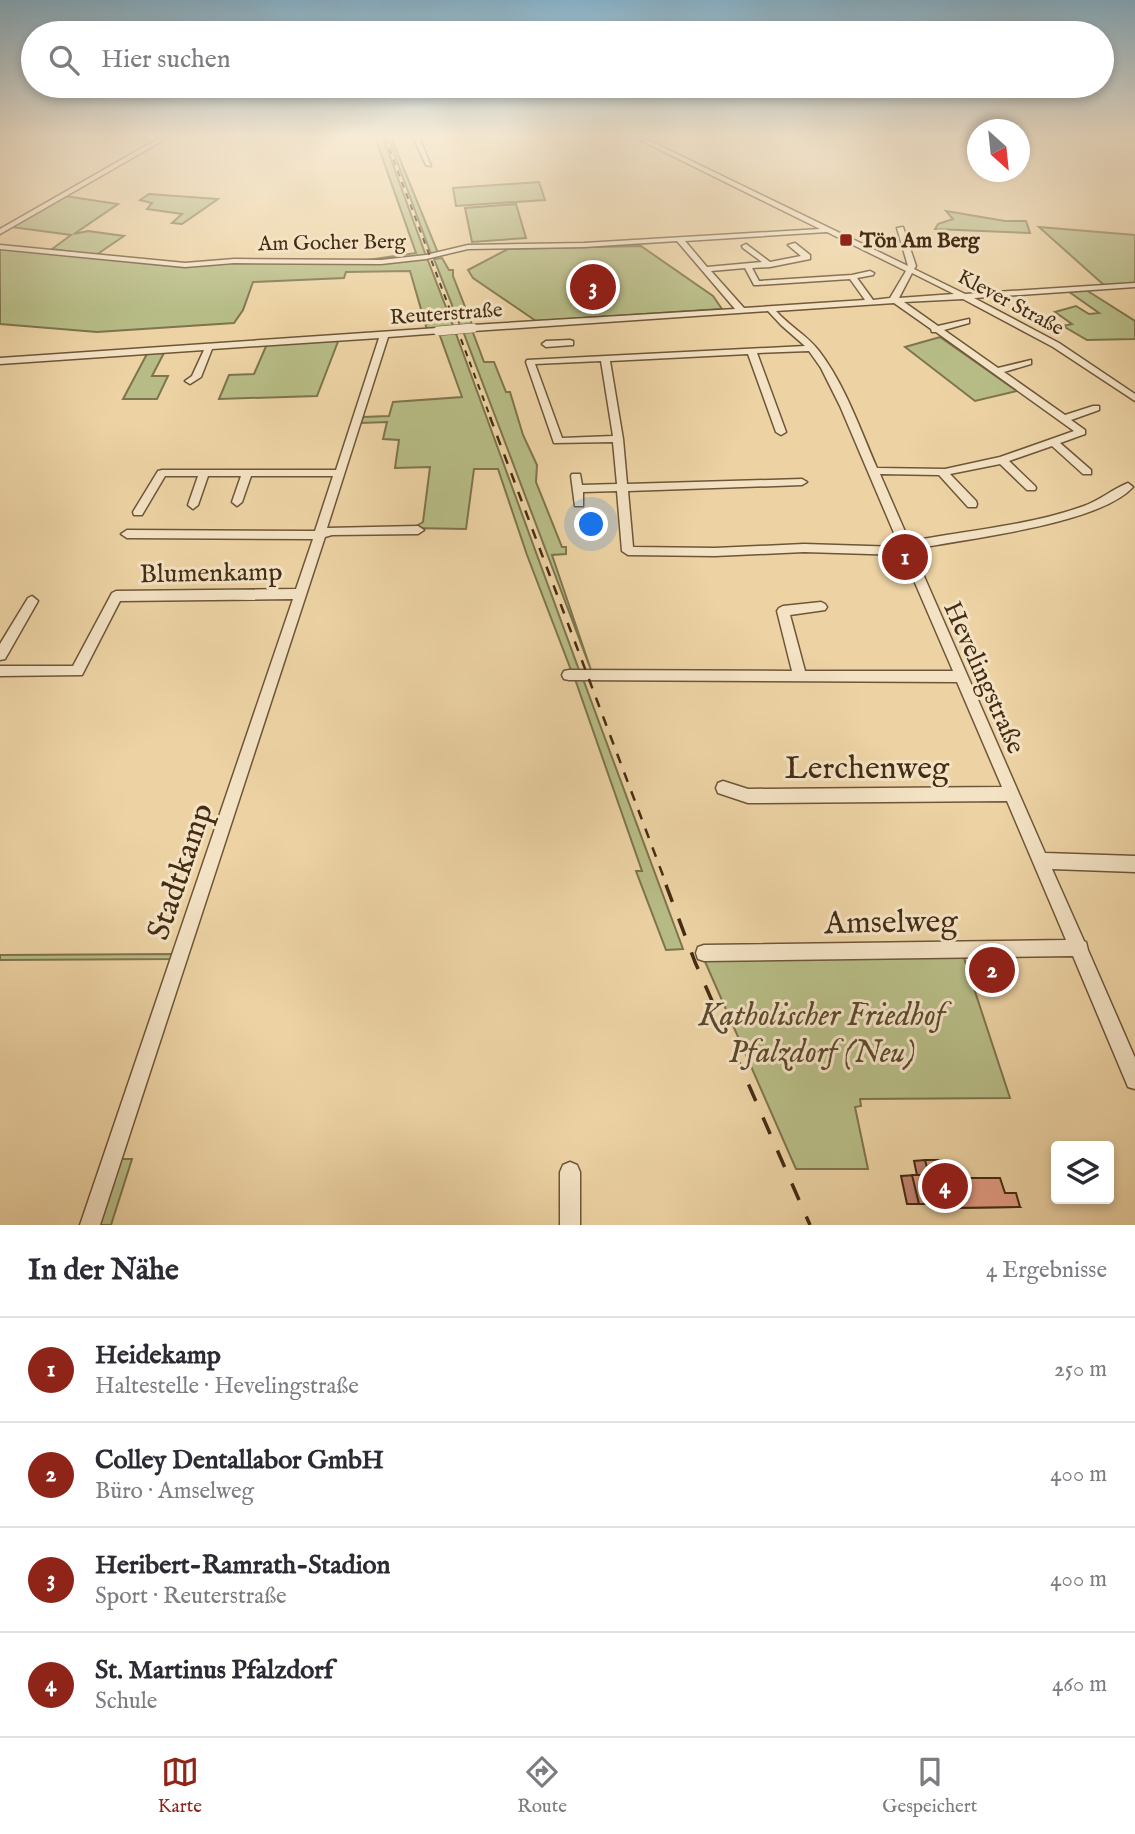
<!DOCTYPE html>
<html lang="de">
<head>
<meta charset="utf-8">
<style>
	:root { --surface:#fff; --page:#f2f2f3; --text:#2b2b33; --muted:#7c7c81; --line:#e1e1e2; --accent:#8f2418 }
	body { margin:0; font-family:"IM FELL English",serif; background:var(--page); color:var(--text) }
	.controls { position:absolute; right:21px; bottom:21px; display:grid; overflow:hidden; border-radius:7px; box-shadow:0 4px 10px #0003 }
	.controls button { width:63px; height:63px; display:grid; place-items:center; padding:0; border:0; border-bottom:2px solid var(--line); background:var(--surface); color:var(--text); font:35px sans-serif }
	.compass { position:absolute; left:967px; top:119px; width:63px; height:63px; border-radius:50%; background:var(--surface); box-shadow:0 4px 10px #0003; rotate:153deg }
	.you { position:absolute; left:592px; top:525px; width:24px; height:24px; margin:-18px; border:5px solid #fff; border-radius:50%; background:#1a73e8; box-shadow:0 0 0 10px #1a73e833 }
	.badge { display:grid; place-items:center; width:46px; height:46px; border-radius:50%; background:var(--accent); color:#fff; font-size:23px; font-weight:700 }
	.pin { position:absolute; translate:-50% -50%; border:4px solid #fff; box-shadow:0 2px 7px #0006 }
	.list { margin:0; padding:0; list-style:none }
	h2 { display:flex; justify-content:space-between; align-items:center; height:91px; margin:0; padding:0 28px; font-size:30px }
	h2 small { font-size:23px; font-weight:400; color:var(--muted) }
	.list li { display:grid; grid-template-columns:46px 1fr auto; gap:21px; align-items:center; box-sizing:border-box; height:105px; padding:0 28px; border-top:2px solid var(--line) }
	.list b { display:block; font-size:26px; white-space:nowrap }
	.list p { margin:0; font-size:23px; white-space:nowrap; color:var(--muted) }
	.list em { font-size:23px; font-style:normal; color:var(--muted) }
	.icon { flex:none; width:38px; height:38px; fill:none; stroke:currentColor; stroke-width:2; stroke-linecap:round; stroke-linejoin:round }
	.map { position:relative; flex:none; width:1135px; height:1225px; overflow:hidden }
	.search { position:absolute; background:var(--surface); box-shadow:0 4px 10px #0003; left:21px; right:21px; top:21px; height:77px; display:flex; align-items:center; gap:18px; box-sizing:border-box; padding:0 24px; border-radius:38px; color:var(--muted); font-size:26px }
	.sheet { height:511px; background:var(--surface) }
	nav { display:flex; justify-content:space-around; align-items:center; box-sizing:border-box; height:98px; border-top:2px solid var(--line); background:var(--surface); font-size:19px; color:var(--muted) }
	nav a { display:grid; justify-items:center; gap:4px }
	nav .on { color:var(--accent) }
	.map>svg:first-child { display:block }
</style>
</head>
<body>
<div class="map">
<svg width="1135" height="1225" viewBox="0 0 1135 1225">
	<rect width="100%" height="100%" fill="#edd3a4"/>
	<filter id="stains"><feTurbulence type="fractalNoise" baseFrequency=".00286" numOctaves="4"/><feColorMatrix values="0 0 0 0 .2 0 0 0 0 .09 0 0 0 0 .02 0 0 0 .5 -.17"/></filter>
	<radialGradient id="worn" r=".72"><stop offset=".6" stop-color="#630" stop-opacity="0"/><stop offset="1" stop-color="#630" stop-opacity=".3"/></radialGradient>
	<g fill="#b7bc86" stroke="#7e744d" stroke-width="2">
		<path d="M375 137H383L426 256 367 260 416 253Z"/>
		<path d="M388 137H391L438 253 431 254Z"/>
		<path d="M539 182 545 200 456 206 453 188Z"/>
		<path d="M149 194 218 199 182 224 172 223 182 214 147 209 152 203 140 200Z"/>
		<path d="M65 196 118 204 74 234 88 231 124 236 96 255 52 249 71 235 11 227Z"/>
		<path d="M516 204 526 238 472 242 465 208Z"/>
		<path d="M946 211 1005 221H1026L1030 233 935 229 938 224 953 219Z"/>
		<path d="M1039 227 1135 235V285L1105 286Z"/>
		<path d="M641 246 713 296 722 309 536 321 473 278 468 270 508 249Z"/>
		<path d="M0 248 167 264 234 261 332 263 427 258 454 328 427 330 410 271 346 272 344 278 253 282 243 310 234 323 97 332 0 324Z"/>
		<path d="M442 258 449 270H453V276L473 327 461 328 434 259Z"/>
		<path d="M1083 288 1135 321V339L1087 340 1063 326 1072 324 1055 312 1076 306 1089 314 1099 313 1065 289Z"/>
		<path d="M472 330 484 362H494L506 392H510L523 435 537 465 536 482 562 547H566V554L552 555 591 670 463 331Z"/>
		<path d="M455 331 579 670H571L527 555 498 469H474L466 529 413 528 423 522 430 467 395 468 399 440 383 439 387 422 361 423 363 417 389 416 393 402 462 397 439 333Z"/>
		<path d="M940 337 1017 391 975 401 905 347Z"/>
		<path d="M339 339 317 396 219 399 229 375 254 374 267 344Z"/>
		<path d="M165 351 152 376H168L157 399H123L148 352Z"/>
		<path d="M575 679H583L683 949 666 950 636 871H642Z"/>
		<path d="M175 954 174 959 0 960V955Z"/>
		<path d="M963 955 1010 1098 860 1099 861 1106 855 1107 868 1169H796L703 957Z"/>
		<path d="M119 1159H132L111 1225H97Z"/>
	</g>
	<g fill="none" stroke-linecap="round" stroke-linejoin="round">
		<defs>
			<g id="minor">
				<path d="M161 137H169L0 234V229Z"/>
				<path d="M413 137H419L431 166 426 165Z"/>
				<path d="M634 137H642L908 266 897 228 903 227 916 266 914 269 965 294 1135 283V287L974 298 1059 343 1135 394V401L1053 347 963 299 904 302 938 326 969 319V323L944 330 998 368 1031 360V364L1004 372 1065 415 1093 406H1099V410L1071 420 1085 430V434L1060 443 1091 470V474H1083L1052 446 1009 461 1035 486 1036 488 1035 490H1027L1000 464 950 474 976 501 977 504 976 507H968L939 475 880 474 910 543 917 540C972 530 1031 525 1084 506 1100 500 1113 489 1128 483L1133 487C1099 524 971 538 920 548L913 551 1045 853 1135 856V872L1052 869 1084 941 1086 942 1088 950 1135 1058V1089L1128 1087 1073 956 704 961 698 959 696 953 698 947 704 945 1066 940 1007 801 748 803 718 793 716 788 718 783 723 781 748 789 1002 787 957 682 569 680 564 679 562 675 564 671 569 670 792 671 777 611 779 608 783 606 821 602 825 604 827 607 825 610 790 615 805 671H953L903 555 804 552 715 556 628 555 622 551 617 491 583 492V506H575L571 476 572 474H580L582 485 617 484 613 442 554 443 526 362 527 360 805 346 781 325 768 311 473 331 469 328 473 325 735 309 677 241 584 247 468 249 426 259 381 264 234 263 185 267 0 249V245L185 263 234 259 381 260 426 255 468 245 584 243 820 229ZM827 232 906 271 890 298 873 300 857 278 873 275 874 273 870 271 852 275 759 281 752 268 770 267 810 259V255L795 243 788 245 801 256 770 262 746 244 742 246 743 248 762 262 707 267 685 241ZM745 268 754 285H757L850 279 865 300 744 308 711 271ZM912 273 954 294 899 298ZM894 303 931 329 932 332H936L1074 431 1000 457 945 469 877 468C860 429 845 385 819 351 807 335 789 326 776 311ZM809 351 821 368 840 406 900 547 804 544 715 548 633 547 628 491 802 485 807 482 802 479 627 484 623 439 610 361 748 354 776 432 781 435 786 432 757 353ZM601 361 613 436 562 438 535 364Z"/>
				<path d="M438 328 441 329V333L388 337 327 528 418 526 424 530 418 534 332 535 325 537 100 1225H80L293 599 120 601 82 675 0 676V666H73L112 593 116 591 296 589 313 539 127 538 121 534 127 530 315 531 333 476H251L242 502 237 506 232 502 241 476H208L198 505 193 509 188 505 198 476H165L142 515H134L133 512 158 471 162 470H336L379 338 212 349 201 377 190 384 185 381 192 376 204 350 0 364V358Z"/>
				<path d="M570 340 573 341V345L546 347 542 344 546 341Z"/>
				<path d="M32 596 38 601 5 659 0 660V644L28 598Z"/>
				<path d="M570 1162 577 1165 580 1172V1225H560V1172L563 1165Z"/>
			</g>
		</defs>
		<use href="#minor" stroke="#6e5638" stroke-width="3"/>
		<use href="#minor" fill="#f3e2c4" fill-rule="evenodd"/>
		<path stroke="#442c14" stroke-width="2" stroke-dasharray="6 6" stroke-linecap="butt" d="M385 137 491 419"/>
		<path stroke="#442c14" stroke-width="2.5" stroke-dasharray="10 10" stroke-linecap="butt" d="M490 417 667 886"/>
		<path stroke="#442c14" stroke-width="3.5" stroke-dasharray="18 18" stroke-linecap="butt" d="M666 885 695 962 810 1225"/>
		<defs>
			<path id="minor-bridge" d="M438 331 473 328"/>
		</defs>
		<use href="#minor-bridge" stroke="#6e5638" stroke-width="10" stroke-linecap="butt"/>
		<use href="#minor-bridge" stroke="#f3e2c4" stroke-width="9"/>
	</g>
	<path fill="#c48672" stroke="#442c14" stroke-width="2" d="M925 1160 946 1178 1005 1193 1020 1207 939 1208 938 1204H907L901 1176 917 1175 914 1161Z"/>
	<path fill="#e49c84" stroke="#442c14" stroke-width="2" d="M925 1160H942L946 1178H1000L1005 1193H1016L1020 1207 952 1208 951 1204H919L912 1175H929Z"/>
	<linearGradient id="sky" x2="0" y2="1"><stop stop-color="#88b5ce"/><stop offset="0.44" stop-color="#f7ebd6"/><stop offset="1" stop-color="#f7ebd6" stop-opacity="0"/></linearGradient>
	<rect width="1135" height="309" fill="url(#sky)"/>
	<rect fill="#8f2418" stroke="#f3e2c4" stroke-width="2.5" x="839" y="233" width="14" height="14" rx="3.5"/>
	<g text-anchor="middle" stroke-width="6" stroke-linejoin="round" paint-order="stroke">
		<g font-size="21" font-weight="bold" fill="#442c14" stroke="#f3e2c4" text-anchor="start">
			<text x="860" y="247">Tön Am Berg</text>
		</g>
		<g font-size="21" fill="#442c14" stroke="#f3e2c4">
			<text transform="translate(332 242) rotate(-1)" y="7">Am Gocher Berg</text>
			<text transform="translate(1011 302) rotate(28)" y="7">Klever Straße</text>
			<text transform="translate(446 313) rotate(-4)" y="7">Reuterstraße</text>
		</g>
		<g font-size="26" fill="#442c14" stroke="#f3e2c4">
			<text transform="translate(211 572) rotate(-1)" y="9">Blumenkamp</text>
			<text transform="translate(985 677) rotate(66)" y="9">Hevelingstraße</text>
		</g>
		<g font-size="32" fill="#442c14" stroke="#f3e2c4">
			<text x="867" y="778">Lerchenweg</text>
			<text transform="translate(179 871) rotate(-71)" y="11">Stadtkamp</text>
			<text transform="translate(891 921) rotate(-1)" y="11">Amselweg</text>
		</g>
		<g font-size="32" font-style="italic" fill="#5b492b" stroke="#f3e2c4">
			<text x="822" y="1025">Katholischer Friedhof<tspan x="822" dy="37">Pfalzdorf (Neu)</tspan></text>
		</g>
	</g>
	<rect width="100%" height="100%" filter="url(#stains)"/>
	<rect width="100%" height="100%" fill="url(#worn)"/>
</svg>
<div class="controls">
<button><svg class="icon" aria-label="layers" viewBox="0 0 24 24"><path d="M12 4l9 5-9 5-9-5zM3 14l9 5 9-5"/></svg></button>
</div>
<svg class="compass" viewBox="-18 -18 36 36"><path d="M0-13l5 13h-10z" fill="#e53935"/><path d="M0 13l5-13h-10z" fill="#7c7c81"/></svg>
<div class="you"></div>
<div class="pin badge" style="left:905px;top:557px">1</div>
<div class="pin badge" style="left:992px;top:970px">2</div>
<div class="pin badge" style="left:593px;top:287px">3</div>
<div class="pin badge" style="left:945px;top:1186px">4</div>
<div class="search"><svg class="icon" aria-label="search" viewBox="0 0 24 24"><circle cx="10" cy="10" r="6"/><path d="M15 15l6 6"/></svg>Hier suchen</div>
</div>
<section class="sheet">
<h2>In der Nähe<small>4 Ergebnisse</small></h2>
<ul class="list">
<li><span class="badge">1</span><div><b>Heidekamp</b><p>Haltestelle · Hevelingstraße</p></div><em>250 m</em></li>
<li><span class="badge">2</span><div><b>Colley Dentallabor GmbH</b><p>Büro · Amselweg</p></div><em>400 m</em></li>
<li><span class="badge">3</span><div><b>Heribert-Ramrath-Stadion</b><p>Sport · Reuterstraße</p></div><em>400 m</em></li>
<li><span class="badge">4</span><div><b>St. Martinus Pfalzdorf</b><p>Schule</p></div><em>460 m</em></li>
</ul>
</section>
<nav>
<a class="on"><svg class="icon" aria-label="map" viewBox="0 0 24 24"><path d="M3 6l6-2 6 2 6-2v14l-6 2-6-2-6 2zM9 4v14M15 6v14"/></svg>Karte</a>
<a><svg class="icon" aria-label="directions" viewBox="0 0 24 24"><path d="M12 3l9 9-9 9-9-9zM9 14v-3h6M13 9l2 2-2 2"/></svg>Route</a>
<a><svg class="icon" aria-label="saved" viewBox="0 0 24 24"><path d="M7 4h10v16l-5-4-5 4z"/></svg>Gespeichert</a>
</nav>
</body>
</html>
